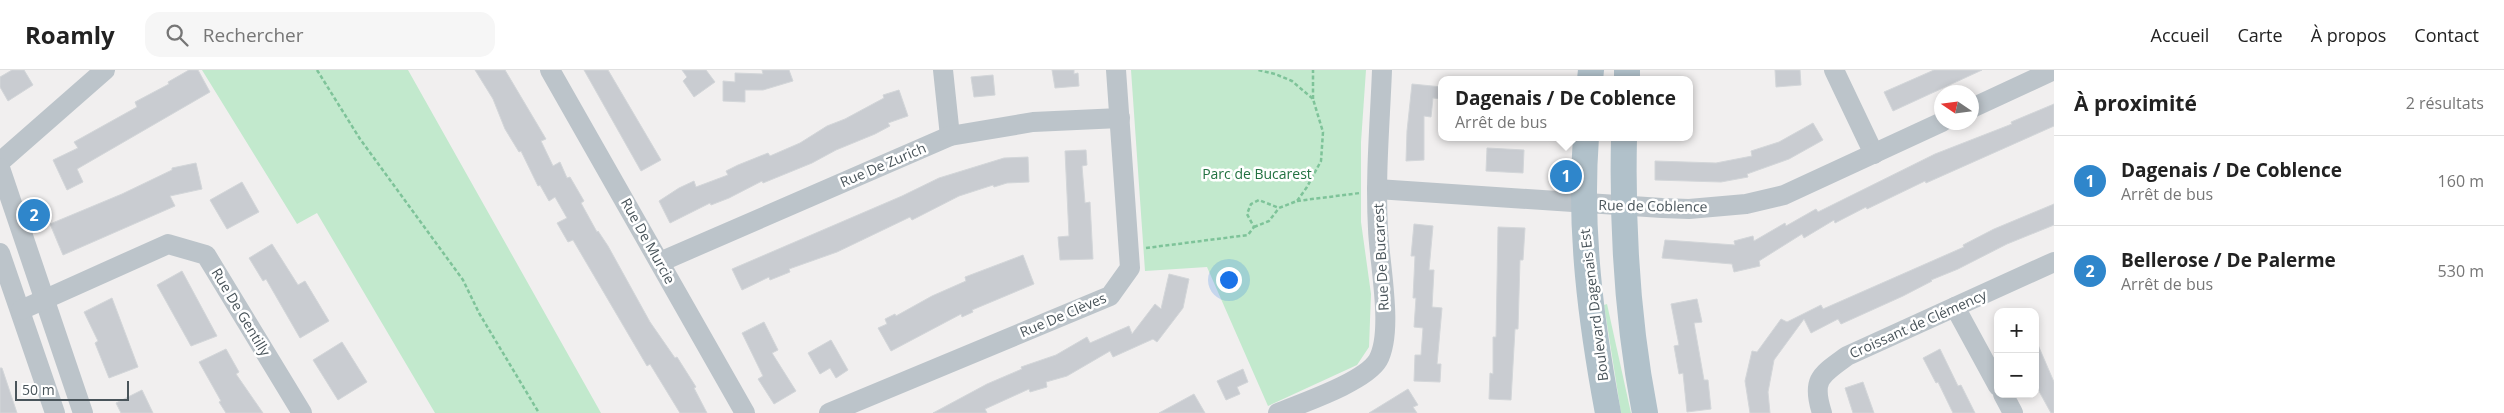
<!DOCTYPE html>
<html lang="fr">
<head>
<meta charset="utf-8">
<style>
	:root { --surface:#fff; --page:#f6f6f6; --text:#222; --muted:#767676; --line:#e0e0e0; --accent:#2f86cb }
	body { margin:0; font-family:"Open Sans",sans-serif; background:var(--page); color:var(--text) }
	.controls { position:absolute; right:15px; bottom:15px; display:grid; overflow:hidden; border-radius:10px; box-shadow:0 2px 8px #0003 }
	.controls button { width:45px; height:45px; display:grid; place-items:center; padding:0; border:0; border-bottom:1px solid var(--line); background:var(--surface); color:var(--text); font:25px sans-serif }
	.compass { position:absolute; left:1934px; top:15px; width:45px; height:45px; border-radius:50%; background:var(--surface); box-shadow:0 2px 8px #0003; rotate:283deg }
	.scale { position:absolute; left:15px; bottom:12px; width:114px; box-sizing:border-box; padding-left:5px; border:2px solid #49545a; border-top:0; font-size:14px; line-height:18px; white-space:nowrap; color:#49545a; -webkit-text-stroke:4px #fff; paint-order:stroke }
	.you { position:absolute; left:1228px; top:209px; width:18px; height:18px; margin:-12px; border:4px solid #fff; border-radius:50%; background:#1a73e8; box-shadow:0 0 0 8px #1a73e833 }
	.badge { display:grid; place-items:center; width:32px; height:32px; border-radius:50%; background:var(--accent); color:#fff; font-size:16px; font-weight:700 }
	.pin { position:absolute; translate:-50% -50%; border:2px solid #fff; box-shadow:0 1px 5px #0006 }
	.popup { position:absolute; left:1438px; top:6px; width:255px; height:65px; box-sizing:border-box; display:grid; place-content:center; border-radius:10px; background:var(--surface); filter:drop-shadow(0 1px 4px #0005); font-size:16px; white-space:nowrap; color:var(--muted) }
	.popup b { font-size:19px; color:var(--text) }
	.popup::after { content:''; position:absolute; left:50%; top:100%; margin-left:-10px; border:10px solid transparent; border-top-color:var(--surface) }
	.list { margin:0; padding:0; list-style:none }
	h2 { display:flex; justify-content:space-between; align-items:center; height:65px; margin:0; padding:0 20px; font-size:21px }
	h2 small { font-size:16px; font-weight:400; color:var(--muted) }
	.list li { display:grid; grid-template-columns:32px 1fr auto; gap:15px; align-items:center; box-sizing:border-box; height:90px; padding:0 20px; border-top:1px solid var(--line) }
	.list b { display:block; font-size:19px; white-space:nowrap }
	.list p { margin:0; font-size:16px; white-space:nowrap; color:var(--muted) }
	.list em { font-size:16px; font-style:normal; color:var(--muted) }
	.icon { flex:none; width:28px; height:28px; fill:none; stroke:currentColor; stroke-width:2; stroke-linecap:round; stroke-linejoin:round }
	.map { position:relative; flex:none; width:2054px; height:343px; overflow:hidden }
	header { display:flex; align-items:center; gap:30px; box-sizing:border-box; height:70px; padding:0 25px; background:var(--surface); border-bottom:1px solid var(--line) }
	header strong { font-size:24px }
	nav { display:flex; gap:28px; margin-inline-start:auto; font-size:18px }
	.search { width:350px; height:45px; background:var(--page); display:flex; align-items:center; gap:12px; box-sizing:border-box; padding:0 18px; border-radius:15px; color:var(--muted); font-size:19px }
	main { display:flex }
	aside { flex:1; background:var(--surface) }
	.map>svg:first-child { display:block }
</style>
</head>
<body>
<header>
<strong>Roamly</strong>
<div class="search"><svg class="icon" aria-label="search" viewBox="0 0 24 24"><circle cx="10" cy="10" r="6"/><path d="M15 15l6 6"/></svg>Rechercher</div>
<nav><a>Accueil</a><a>Carte</a><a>À propos</a><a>Contact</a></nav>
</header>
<main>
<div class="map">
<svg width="2054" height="343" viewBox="0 0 2054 343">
	<rect width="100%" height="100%" fill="#f1efef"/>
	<g fill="#c2e9cd">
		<path d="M202 0H408L601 343H435L317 143 297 154Z"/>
		<path d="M1131 0H1366L1361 72V152L1371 224 1369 277 1357 295 1268 336 1207 197 1145 201Z"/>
		<path d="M1607 234 1631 343H1621L1604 235Z"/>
	</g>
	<g fill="#c9ccd1" stroke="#d3d6d9">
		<path d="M12 0H24L33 15 8 31 0 17V7Z"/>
		<path d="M189 0H198L210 22 77 99 83 112 67 120 53 90 78 78 74 72 137 37 135 32 169 14 168 12Z"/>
		<path d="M475 0H505L546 69 541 71 553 96 560 92 567 108 570 107 584 131 581 133 597 162 598 161 608 176 650 252 675 288 677 287 696 317 694 318 707 343H680L650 294 647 296 573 170 568 172 557 153 567 148 555 127 549 131 540 115 538 116 521 81 519 82 505 59 493 29Z"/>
		<path d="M584 0H608L661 90 641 101Z"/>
		<path d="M682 0H706L715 12 694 27 683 11 687 7Z"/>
		<path d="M762 0H789L793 11 763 20H745V32L723 31V11L735 12V3L763 4Z"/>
		<path d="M1052 0H1074V4L1078 3 1079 16 1055 18Z"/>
		<path d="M1775 0H1800L1801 15 1776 17Z"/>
		<path d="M1934 0H1982L1893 41 1884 22Z"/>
		<path d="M993 5 995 25 974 27 971 7Z"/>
		<path d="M1412 14 1442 17V29L1433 28 1431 47 1424 46V90L1406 91 1407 61Z"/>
		<path d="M899 20 908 46 888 53 890 56 875 64 836 80 812 93 763 113 762 111 729 128 711 135 710 133 670 153 659 131 679 118 694 111 696 117 728 105 726 101 738 95 768 83 770 86 800 73 827 56 845 49 884 28 883 25Z"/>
		<path d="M2054 34V56L1926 113 1925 111 1867 139 1866 137 1835 153 1834 150 1804 168 1802 164 1759 191 1760 196 1734 202 1732 194 1662 188 1665 170 1735 175 1734 171 1753 166 1754 171 1785 153 1786 156 1816 139 1818 142 1935 84 2012 54 2011 52Z"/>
		<path d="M1813 53 1823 70 1789 89 1747 104 1748 107 1721 112 1655 110V91L1716 93 1752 86 1751 81 1779 72Z"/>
		<path d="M1487 78 1524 80 1523 103 1486 101Z"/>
		<path d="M1086 80 1087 95 1082 96 1085 133 1090 132 1093 189 1060 190 1058 167 1069 166 1065 81Z"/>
		<path d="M1028 87 1029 112 1007 113 994 117 993 115 959 126 912 150 910 147 837 182 789 199 790 202 770 210 769 207 742 220 732 199 902 126 939 108 1004 88Z"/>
		<path d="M196 93 202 119 170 126 175 136 63 185 50 154 122 124 172 100V98Z"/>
		<path d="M242 112 259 142 227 159 210 130Z"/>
		<path d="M2054 134V155L2007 174 1958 199 1931 210 1932 211 1903 226 1841 254 1838 249 1811 263 1804 249 1774 290 1768 322 1770 343H1750L1745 311 1752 281 1757 282 1781 249 1787 252 1821 235 1823 239 1964 177 1963 175 1994 159Z"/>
		<path d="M1414 154 1433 156 1429 200H1434L1432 237 1442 238 1437 294H1441L1440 312 1414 311 1415 285H1421L1423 258 1414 257 1416 228H1413L1415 186H1411Z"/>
		<path d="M1498 157 1525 158 1523 190H1520L1518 259H1515L1511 330 1489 329 1490 303 1493 304V267H1496Z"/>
		<path d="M272 174 298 215 305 211 329 251 300 268 266 209 263 211 249 188Z"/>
		<path d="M1023 185 1034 214 972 240 973 242 962 247 961 244 891 281 878 258 887 254 885 249 895 244 896 246 932 226 966 211 965 207Z"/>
		<path d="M182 201 217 266 191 276 157 215Z"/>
		<path d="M1169 204 1189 209 1183 238 1157 272 1153 269 1113 287 1110 281 1067 306 1046 312 1047 317 1030 322 1029 319 985 339 987 343H933L987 314 1022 299 1021 297 1056 285 1087 267 1090 273 1129 256 1132 264 1155 234 1161 239Z"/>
		<path d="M112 228 138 297 109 308 95 273 98 271 84 242Z"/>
		<path d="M1697 229 1702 252 1694 253 1704 310H1708L1711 339 1687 342 1683 303 1679 304 1674 276 1679 275 1671 234Z"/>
		<path d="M764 252 778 280 772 283 796 321 774 334 758 309 763 306 742 263Z"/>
		<path d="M2035 268 2054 312V343H2051L2035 314Z"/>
		<path d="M831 270 848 300 836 308 830 298 820 304 808 283Z"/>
		<path d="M342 272 367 312 338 330 313 290Z"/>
		<path d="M226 279 239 302 236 304 263 343H226L219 332 221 331 199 292Z"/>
		<path d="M1940 279 1958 316 1961 315 1975 343H1953L1938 312 1936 313 1923 288Z"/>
		<path d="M0 298H2L17 343H0Z"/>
		<path d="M1243 299 1248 312 1237 317 1240 324 1226 330 1217 311Z"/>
		<path d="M1863 312 1874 343H1853L1845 318Z"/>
		<path d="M1408 319 1418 335 1413 337 1417 343H1369Z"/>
		<path d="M142 320 153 343H121L116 333Z"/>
		<path d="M1194 324 1205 343H1159Z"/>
	</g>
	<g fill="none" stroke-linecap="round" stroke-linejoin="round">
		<g stroke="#7ec399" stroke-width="2.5" stroke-dasharray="4 2.5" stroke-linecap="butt">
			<path d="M317 0 360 69 463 210 479 243 539 343"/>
			<path d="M1313 29V0"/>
			<path d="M1297 131 1360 123"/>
			<path d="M1254 157 1269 151 1279 138"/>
			<path d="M1146 178 1248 165 1254 157 1247 144 1251 134 1259 130 1279 138 1297 131 1307 117 1321 91 1323 62 1313 29 1292 11 1275 4 1258 0"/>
		</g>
		<g stroke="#bcc4ca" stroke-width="20">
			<path d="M550 0 745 343"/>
			<path d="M943 0 950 66"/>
			<path d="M1834 0 1874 84"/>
			<path d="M1972 38 2054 0"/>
			<path d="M0 92 105 0"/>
			<path d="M0 98 83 343"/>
			<path d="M1377 119 1662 138 1689 139 1746 134 1784 125 1942 52"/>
			<path d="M0 183 55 343"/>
			<path d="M660 192 950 66 1033 52 1120 48"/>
			<path d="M1955 237 1998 316"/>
			<path d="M21 240 168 174 206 185 302 343"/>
			<path d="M2003 324 2013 343"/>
			<path d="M829 343 1110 226 1130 198 1116 0"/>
			<path d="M1278 343C1302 333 1365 312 1378 290 1394 261 1379 192 1378 159 1375 106 1380 53 1382 0"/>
			<path d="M1822 343C1811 309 1821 305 1847 286L2054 192"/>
		</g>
		<g stroke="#b1c1ca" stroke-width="26">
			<path d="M1590 10 1591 0"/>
			<path d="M1627 10V0"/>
			<path d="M1586 67C1579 160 1591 252 1608 343"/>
			<path d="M1624 67C1622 162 1627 250 1645 343"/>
		</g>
	</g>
	<g text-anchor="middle" stroke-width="5" stroke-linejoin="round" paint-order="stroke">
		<g font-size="14" fill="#49545a" stroke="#fff">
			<text transform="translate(883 95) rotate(-23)" y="5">Rue De Zurich</text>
			<text transform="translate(1653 136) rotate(1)" y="5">Rue de Coblence</text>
			<text transform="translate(648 171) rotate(61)" y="5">Rue De Murcie</text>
			<text transform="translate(1381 187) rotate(-93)" y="5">Rue De Bucarest</text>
			<text transform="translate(1594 235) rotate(-97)" y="5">Boulevard Dagenais Est</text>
			<text transform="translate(241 242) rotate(59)" y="5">Rue De Gentilly</text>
			<text transform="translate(1063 245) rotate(-23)" y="5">Rue De Clèves</text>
			<text transform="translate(1918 254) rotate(-24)" y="5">Croissant de Clémency</text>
		</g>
		<g font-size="14" fill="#227241" stroke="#fff">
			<text x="1257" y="109">Parc de Bucarest</text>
		</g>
	</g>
</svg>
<div class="controls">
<button>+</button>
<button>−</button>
</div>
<svg class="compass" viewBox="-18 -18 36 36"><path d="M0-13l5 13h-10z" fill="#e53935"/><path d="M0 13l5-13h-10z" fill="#767676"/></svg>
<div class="scale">50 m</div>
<div class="you"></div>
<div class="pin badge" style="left:1566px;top:106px">1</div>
<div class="popup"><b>Dagenais / De Coblence</b>Arrêt de bus</div>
<div class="pin badge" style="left:34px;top:145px">2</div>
</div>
<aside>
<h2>À proximité<small>2 résultats</small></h2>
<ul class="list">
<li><span class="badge">1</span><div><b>Dagenais / De Coblence</b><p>Arrêt de bus</p></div><em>160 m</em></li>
<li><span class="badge">2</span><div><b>Bellerose / De Palerme</b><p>Arrêt de bus</p></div><em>530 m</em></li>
</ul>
</aside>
</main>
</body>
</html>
